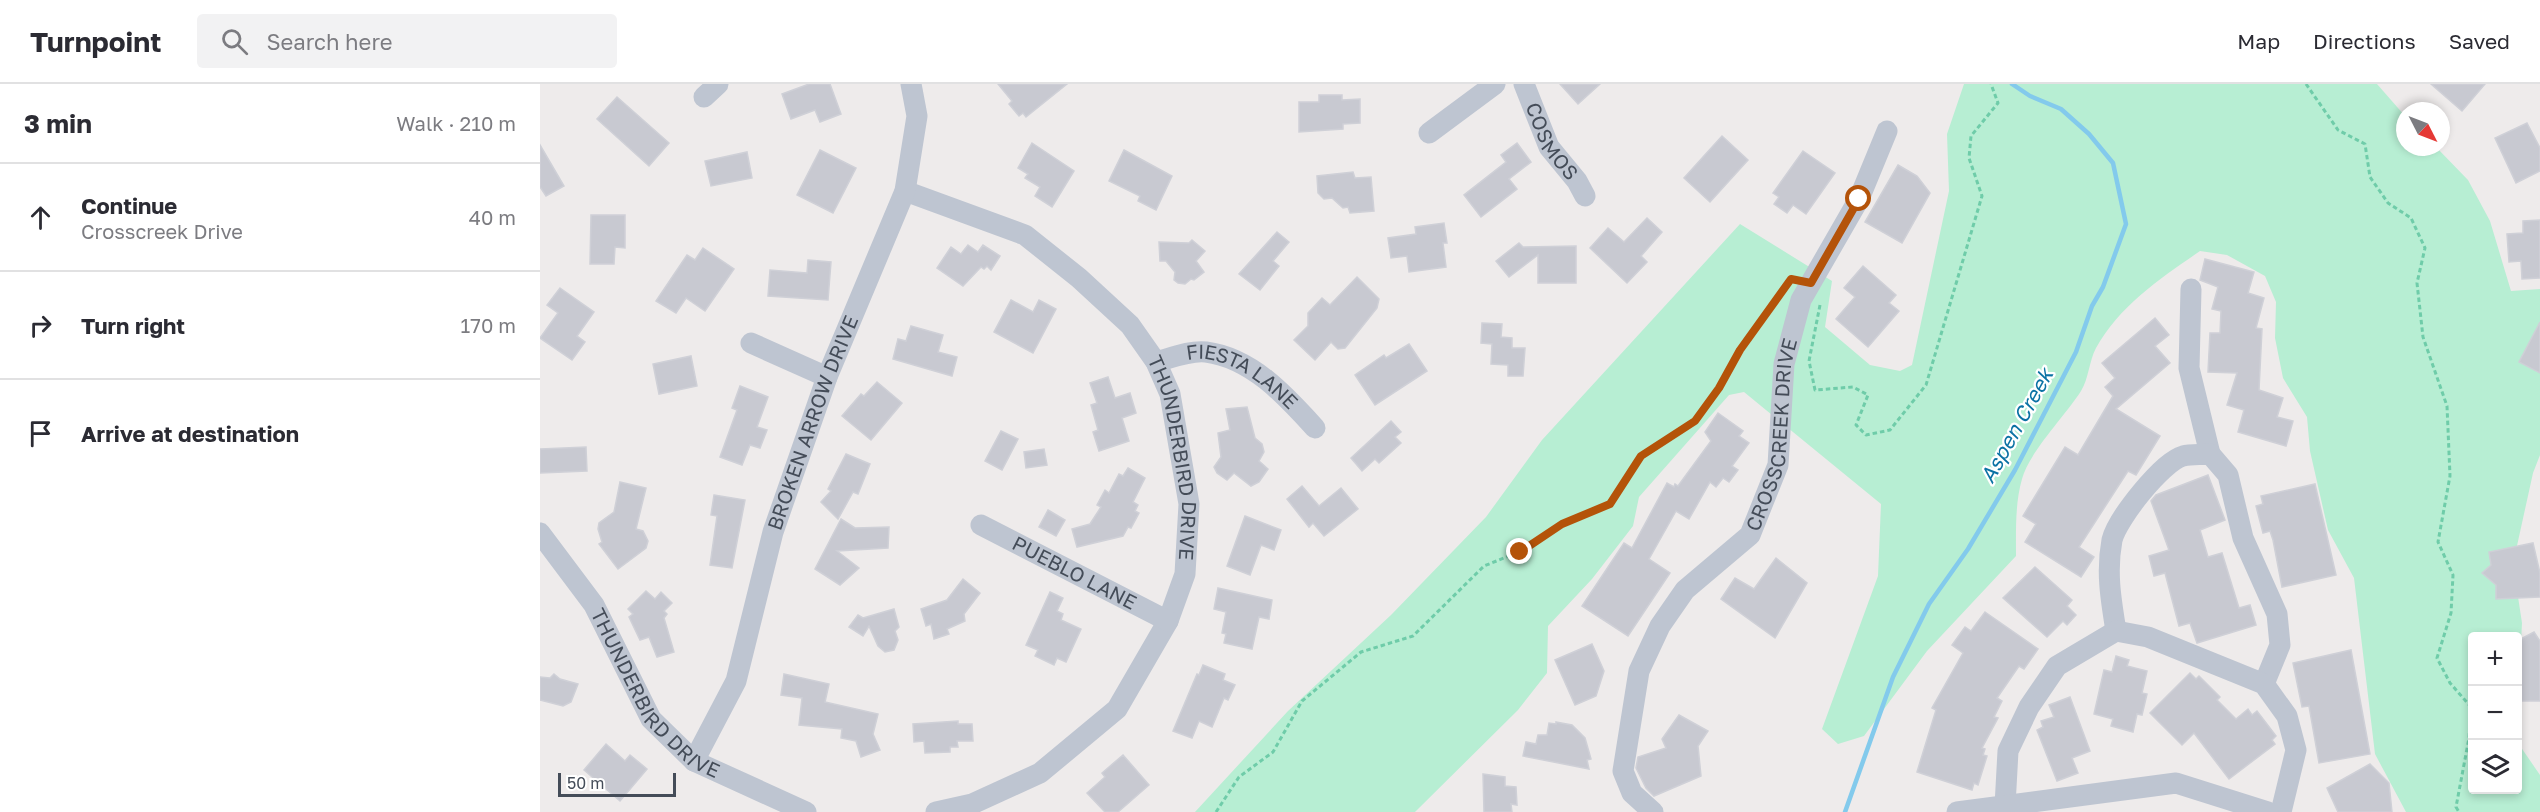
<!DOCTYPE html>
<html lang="en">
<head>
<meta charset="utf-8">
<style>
	:root { --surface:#fff; --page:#f2f2f3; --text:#2b2b33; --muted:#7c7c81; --line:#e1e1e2 }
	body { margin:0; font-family:"Golos Text",sans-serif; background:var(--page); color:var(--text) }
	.controls { position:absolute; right:18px; bottom:18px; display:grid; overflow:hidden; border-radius:6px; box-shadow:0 3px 9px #0003 }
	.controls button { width:54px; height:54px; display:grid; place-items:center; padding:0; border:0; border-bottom:2px solid var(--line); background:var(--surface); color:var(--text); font:30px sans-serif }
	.compass { position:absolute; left:1856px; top:18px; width:54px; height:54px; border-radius:50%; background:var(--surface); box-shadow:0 3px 9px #0003; rotate:132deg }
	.scale { position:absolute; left:18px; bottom:15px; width:118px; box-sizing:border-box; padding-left:6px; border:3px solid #444c58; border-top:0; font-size:16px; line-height:21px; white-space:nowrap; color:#444c58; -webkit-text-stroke:4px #fff; paint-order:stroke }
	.stop { position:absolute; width:18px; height:18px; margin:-14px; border:4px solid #b45309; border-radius:50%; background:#fff }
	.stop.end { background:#b45309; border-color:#fff; box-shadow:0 2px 6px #0008 }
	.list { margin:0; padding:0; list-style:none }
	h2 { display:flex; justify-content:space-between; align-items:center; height:78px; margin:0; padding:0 24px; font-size:26px }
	h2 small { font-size:20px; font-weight:400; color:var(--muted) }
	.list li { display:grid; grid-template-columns:39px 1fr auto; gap:18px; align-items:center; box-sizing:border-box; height:108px; padding:0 24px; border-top:2px solid var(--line) }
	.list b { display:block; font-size:22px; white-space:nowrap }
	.list p { margin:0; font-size:20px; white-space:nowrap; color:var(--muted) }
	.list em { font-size:20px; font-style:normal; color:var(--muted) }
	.icon { flex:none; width:33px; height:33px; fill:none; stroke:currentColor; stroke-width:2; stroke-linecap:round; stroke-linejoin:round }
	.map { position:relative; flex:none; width:2000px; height:728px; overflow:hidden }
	header { display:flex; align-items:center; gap:36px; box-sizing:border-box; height:84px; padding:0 30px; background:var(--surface); border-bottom:2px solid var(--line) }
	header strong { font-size:28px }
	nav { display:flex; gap:33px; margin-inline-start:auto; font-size:21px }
	.search { width:420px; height:54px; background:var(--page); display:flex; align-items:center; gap:15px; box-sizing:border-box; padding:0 21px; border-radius:6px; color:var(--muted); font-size:22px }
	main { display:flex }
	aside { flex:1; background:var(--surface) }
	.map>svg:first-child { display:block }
</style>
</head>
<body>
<header>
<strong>Turnpoint</strong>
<div class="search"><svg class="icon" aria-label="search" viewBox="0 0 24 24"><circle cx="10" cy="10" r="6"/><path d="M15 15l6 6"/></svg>Search here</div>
<nav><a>Map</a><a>Directions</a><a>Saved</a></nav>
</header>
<main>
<aside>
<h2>3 min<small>Walk · 210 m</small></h2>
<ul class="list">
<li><svg class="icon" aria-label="ahead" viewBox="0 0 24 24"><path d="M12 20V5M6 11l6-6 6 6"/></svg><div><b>Continue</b><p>Crosscreek Drive</p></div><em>40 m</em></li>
<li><svg class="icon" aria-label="right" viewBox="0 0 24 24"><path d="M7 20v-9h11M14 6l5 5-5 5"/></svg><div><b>Turn right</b></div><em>170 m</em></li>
<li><svg class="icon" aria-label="arrive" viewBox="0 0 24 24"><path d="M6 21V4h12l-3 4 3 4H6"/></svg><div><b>Arrive at destination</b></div></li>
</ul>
</aside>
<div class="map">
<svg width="2000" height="728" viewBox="0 0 2000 728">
	<rect width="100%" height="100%" fill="#eeebeb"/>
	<path fill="#b7eed3" d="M1424 0H1837L1865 32V63H1896L1928 96 1950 137 1971 207 2000 205V371L1993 389 1973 480 1982 539 1978 615V552H1932V706H1978V659L2000 691V728H1866L1835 670 1814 494 1788 446 1770 367 1767 333 1743 294 1735 254 1736 218 1725 192 1687 171 1660 167C1621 194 1580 221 1556 264 1549 277 1549 294 1541 307 1526 331 1489 368 1482 395 1475 419 1476 447 1476 472L1387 567 1324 652 1298 660 1282 645 1338 492 1341 420 1204 308 1189 311 1099 413 1093 442 1052 495 1008 542 1007 589 978 626 875 728H655L748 627 851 531 946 433 1002 356 1200 140 1292 197 1285 243 1330 281 1360 287 1372 281 1409 107 1407 50Z"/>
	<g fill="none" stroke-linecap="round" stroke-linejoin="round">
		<path stroke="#83caec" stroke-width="4.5" d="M1305 728 1353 593 1389 520 1428 465 1475 386 1536 268 1552 222 1563 203 1586 140 1573 79 1549 50 1521 25 1490 12 1472 0"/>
	</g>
	<g fill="#c8c9d1" stroke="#cfd0d7" stroke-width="1.5">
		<path d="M269 0H290L301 30 280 38 275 26 251 35 242 10Z"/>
		<path d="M458 0H527L486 33 483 29 479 32 469 20 472 17Z"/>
		<path d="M1020 0H1060L1038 20Z"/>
		<path d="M1891 0H1945L1922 27Z"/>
		<path d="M779 11H802V16L820 15V39L803 40V45L759 48V18H779Z"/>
		<path d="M77 13 129 59 109 82 57 35Z"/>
		<path d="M1987 39 2000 64V87L1976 99 1955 54Z"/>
		<path d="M1182 52 1208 76 1170 118 1144 94Z"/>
		<path d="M492 59 534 87 512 123 495 112 500 103 485 94 488 90 478 84Z"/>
		<path d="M977 59 991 78 969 95 977 105 941 133 924 111 966 78 961 71Z"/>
		<path d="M0 61 24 102 6 112 0 103Z"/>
		<path d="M280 66 316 84 293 129 257 111Z"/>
		<path d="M584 66 632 92 616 126 598 117 600 112 569 97Z"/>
		<path d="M1263 67 1295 89 1266 130 1253 121 1247 129 1234 120 1239 113 1233 109Z"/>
		<path d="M207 68 212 94 171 102 165 77Z"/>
		<path d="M1358 81 1377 92 1390 109 1362 159 1325 138Z"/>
		<path d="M813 88 815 94 831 93 834 127 810 129 808 123 803 124 792 114 784 115 778 109 777 92Z"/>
		<path d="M51 131H85V164L75 163 74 180H50Z"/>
		<path d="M1107 134 1122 148 1101 172 1107 178 1087 199 1050 164 1068 144 1084 158Z"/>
		<path d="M2000 136V194L1982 195 1981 177 1969 178 1967 150 1983 149V137Z"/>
		<path d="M904 139 907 159H903L906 183 869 188 867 172 851 174 848 154 876 150 875 143Z"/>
		<path d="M737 148 749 158 733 177 739 182 720 206 699 190Z"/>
		<path d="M652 156 665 167 656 177 664 188 654 196 651 195 645 200 638 199 634 196 635 188 626 177H620L619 158 649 159Z"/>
		<path d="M979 159 983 163 1036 162V199H998V171L969 193 956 177Z"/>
		<path d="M428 161 438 168 443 161 460 172 451 186 447 182 444 185 441 183 423 202 397 184 411 163 421 170Z"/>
		<path d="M163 164 194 185 165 227 146 214 136 229 116 217 147 171 155 176Z"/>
		<path d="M1665 175 1714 188 1708 209 1724 214 1716 244 1722 245 1719 306 1743 314 1737 333 1753 337 1746 362 1698 348 1704 326 1687 321 1697 289 1668 288 1670 249H1680L1681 227 1672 225 1678 203 1660 196Z"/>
		<path d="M268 176 291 178 288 216 228 212 230 186 267 189Z"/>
		<path d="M1323 182 1356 211 1349 219 1359 227 1328 263 1296 235 1315 213 1304 204Z"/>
		<path d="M817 193 839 215 837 224 805 264 798 265 791 258 775 276 754 256 768 242V229L782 214 790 221Z"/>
		<path d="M20 204 54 228 37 252 45 258 32 276 0 254 18 229 7 221Z"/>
		<path d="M471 216 493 228 499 216 516 225 493 269 454 248Z"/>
		<path d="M1615 234 1629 251 1615 262 1630 279 1576 325 1620 352 1596 391 1588 387 1539 463 1554 473 1541 493 1485 458 1496 440 1483 432 1525 363 1538 371 1573 312 1565 303 1575 294 1562 279Z"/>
		<path d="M2000 238V289L1979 278Z"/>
		<path d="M942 239 962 240 961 253 972 254V264H985L983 292H968V281L951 280 952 260 941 259Z"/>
		<path d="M371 242 403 251 398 268 417 273 412 292 353 275 358 255 366 257Z"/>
		<path d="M869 260 887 287 835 321 815 291 844 271 846 274Z"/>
		<path d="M151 272 157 302 119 310 113 280Z"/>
		<path d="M568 293 575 314 590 309 596 329 582 334 589 357 559 367 553 348 558 346 551 321 557 319 550 299Z"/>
		<path d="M337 298 362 319 331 356 302 332 321 310 324 312Z"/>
		<path d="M200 302 228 313 217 343 227 346 220 364 210 361 202 381 180 373 197 326 192 324Z"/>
		<path d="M707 323 715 354 722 360 724 368 719 377 728 385 719 398 711 402 694 389 687 396 677 389 674 383 681 373 678 349 690 346 686 325Z"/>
		<path d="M1178 329 1203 347 1199 352 1209 359 1192 382 1198 386 1189 398 1183 394 1176 403 1170 398 1149 435 1136 427 1109 475 1130 489 1088 552 1042 522 1084 459 1092 464 1127 399 1134 403 1135 400 1138 402 1171 357 1165 348Z"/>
		<path d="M851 337 861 348 855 353 861 359 839 379 835 375 822 387 811 374Z"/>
		<path d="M461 347 478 355 462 386 445 377Z"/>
		<path d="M46 363 47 387 0 389V365Z"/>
		<path d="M504 365 507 381 486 384 484 368Z"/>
		<path d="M306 370 330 380 318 410 313 408 298 435 281 418 291 407 288 405Z"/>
		<path d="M588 384 605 394 593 418 598 421 595 427 599 429 591 444 588 443 583 452 537 463 532 445 550 440 561 423 557 421 565 406 569 409 579 390 583 392Z"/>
		<path d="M1668 391 1685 436 1660 446 1668 473 1682 469 1699 524 1710 521 1716 541 1657 559 1650 539 1639 542 1625 489 1614 492 1609 472 1629 466 1611 417 1616 411Z"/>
		<path d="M80 398 106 404 96 445 103 447 108 457 106 464 78 485 59 460 62 458 58 445 59 439 74 428Z"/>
		<path d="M1775 400 1796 491 1742 503 1733 456 1730 447 1723 449 1716 422 1723 420 1721 412Z"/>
		<path d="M762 402 779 422 801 404 818 425 784 452 773 439 769 443 747 415Z"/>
		<path d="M174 411 205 416 192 484 170 481 177 432 171 431Z"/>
		<path d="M508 426 525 436 516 452 499 443Z"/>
		<path d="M705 432 741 446 734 466 721 461 710 491 687 482Z"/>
		<path d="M301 435 315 444 349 443 348 464 297 467 319 484 300 501 275 485Z"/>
		<path d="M1993 459 2000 489V513L1956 515V501L1942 489 1951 481 1949 468Z"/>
		<path d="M1236 474 1267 499 1235 554 1181 515 1195 494 1214 505Z"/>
		<path d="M1495 483 1532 516 1527 522 1536 531 1527 541 1523 537 1507 553 1463 514Z"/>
		<path d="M423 495 440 509 424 530 425 537 407 545 409 550 394 555 391 540 386 542 381 525 407 516Z"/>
		<path d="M678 504 732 516 729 535 719 533 712 565 684 559 686 550 682 549 686 528 674 525Z"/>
		<path d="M106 507 115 515 121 508 132 519 124 527 127 530 124 534 134 568 117 573 109 553 100 556 89 533 93 530 88 525Z"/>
		<path d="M510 508 523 514 517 527 523 530 521 536 541 545 526 578 517 574 514 581 495 572 498 566 486 561Z"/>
		<path d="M354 525 359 543 355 547 358 556 354 566 345 568 338 562 329 542 323 552 309 543 318 531 323 534Z"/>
		<path d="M1445 528 1498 565 1484 585 1479 582 1457 614 1462 617 1454 633 1458 634 1442 664 1445 665 1443 671 1447 672 1438 701 1434 699 1432 706 1377 688 1396 626 1392 624 1423 569 1412 561 1425 543 1431 547Z"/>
		<path d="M1994 548 2000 557V617H1977V557Z"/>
		<path d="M1052 560 1064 587 1056 612 1035 621 1015 576Z"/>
		<path d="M1811 566 1830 670 1779 679 1769 622 1762 623 1753 579Z"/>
		<path d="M1576 572 1589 576 1587 582 1607 587 1602 609 1607 610 1602 631 1597 630 1593 648 1571 642 1573 635 1554 630 1564 586 1572 588Z"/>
		<path d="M663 581 685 590 683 596 695 601 688 616 684 614 672 643 659 637 652 654 633 647 657 590 659 591Z"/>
		<path d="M1650 589 1656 595 1659 592 1680 613 1677 616 1696 635 1708 625 1712 631 1717 627 1736 652 1732 656 1735 660 1689 695 1654 649 1642 661 1610 629Z"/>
		<path d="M14 590 20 595 38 600 31 618 23 622 0 616V593L10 594Z"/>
		<path d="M244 590 289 600 285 618 338 630 333 650 340 666 321 673 316 657 301 654 302 645 259 641 262 614 241 611Z"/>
		<path d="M1530 613 1550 667 1532 674 1538 689 1517 697 1497 646 1503 643 1501 637 1514 633 1509 621Z"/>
		<path d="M1139 631 1168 647 1158 662 1161 692 1114 712 1106 704 1096 684 1098 673 1126 664 1122 655Z"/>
		<path d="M418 637V640H432L433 657H417L418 663H410V668L385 669 384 657 374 658 373 640Z"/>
		<path d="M1016 638 1032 641 1045 654 1051 675 1047 676 1049 685 983 672 986 658 996 660 998 651H1007L1009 639 1016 640Z"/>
		<path d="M66 660 85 677 90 671 107 685 80 717 44 686Z"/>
		<path d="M583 671 609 701 578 728H565L547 709 565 693 562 689Z"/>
		<path d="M1830 680 1849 699 1852 728H1798L1787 704Z"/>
		<path d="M943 690 965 693V702L976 703 977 721 971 720 972 728H944Z"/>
	</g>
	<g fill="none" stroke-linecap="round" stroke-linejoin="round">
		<g stroke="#6fcca9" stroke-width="3" stroke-dasharray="4.5 3" stroke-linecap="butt">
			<path d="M1766 0 1798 46 1825 60 1830 93 1848 119 1871 134 1885 164 1877 199 1883 253 1907 322 1910 392 1898 458 1913 491 1911 529 1897 574 1910 599 1931 623 1929 654 1916 723 1919 728"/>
			<path d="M1280 221 1269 277 1275 306 1313 303 1328 311 1316 341 1326 351 1350 346 1386 301 1442 112 1429 74 1431 52 1458 19 1451 0"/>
			<path d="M676 728 699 693 733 668 762 617 821 568 873 552 944 482 979 468 1022 440 1069 420 1101 372 1154 337 1180 305 1200 266 1246 202"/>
		</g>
		<g stroke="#bec5d1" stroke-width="21">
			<path id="s1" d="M984 0 1009 63 1037 97 1045 112"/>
			<path d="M164 13 178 0"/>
			<path d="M889 49 955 0"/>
			<path id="s2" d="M365 107 485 151 539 194 590 241 616 278 630 310 649 420 645 490 628 537 577 625 500 689 432 720 396 728"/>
			<path d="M1651 205 1649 284 1670 370"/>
			<path d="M211 259 287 293"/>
			<path id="s3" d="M616 278C631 274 650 266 666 268 712 274 746 312 775 344"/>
			<path id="s4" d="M441 441 628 537"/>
			<path id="s5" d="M0 449 54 521 111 635 154 677 266 728"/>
			<path d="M1576 547C1571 516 1566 488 1572 456 1577 435 1622 378 1643 372 1651 370 1662 371 1670 370L1688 391 1703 454 1737 530 1740 561 1724 600"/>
			<path id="s6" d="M154 677 196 597 233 448 287 293 365 107 377 32 371 0"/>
			<path d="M1465 722 1468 667 1489 623 1517 582 1576 547 1608 553 1724 600 1747 632 1756 666 1741 728"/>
			<path id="s7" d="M1113 728 1092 709 1083 687 1099 587 1120 542 1145 506 1210 451 1238 381 1244 280 1261 216 1319 115 1347 47"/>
			<path d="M1417 728 1636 699 1728 728"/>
		</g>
	</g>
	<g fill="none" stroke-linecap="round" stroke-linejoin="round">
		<path stroke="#b45309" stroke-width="8" d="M980 468 1022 440 1070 420 1101 372 1155 337 1179 304 1200 266 1251 195 1271 199 1319 115"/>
	</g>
	<g text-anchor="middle" stroke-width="4.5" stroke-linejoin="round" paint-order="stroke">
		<g font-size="20" fill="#444c58" stroke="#fff">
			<text dy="7" stroke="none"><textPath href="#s1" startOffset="64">COSMOS</textPath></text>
			<text dy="7" stroke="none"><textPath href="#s3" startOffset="94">FIESTA LANE</textPath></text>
			<text dy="7" stroke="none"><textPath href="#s6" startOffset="360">BROKEN ARROW DRIVE</textPath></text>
			<text dy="7" stroke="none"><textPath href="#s7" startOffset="436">CROSSCREEK DRIVE</textPath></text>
			<text dy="7" stroke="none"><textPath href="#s2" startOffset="410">THUNDERBIRD DRIVE</textPath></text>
			<text dy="7" stroke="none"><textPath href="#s4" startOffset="105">PUEBLO LANE</textPath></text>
			<text dy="7" stroke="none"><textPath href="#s5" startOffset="200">THUNDERBIRD DRIVE</textPath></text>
		</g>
		<g font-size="21" font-style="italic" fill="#0b72a4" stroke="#fff">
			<text transform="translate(1477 342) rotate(-61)" y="7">Aspen Creek</text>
		</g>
	</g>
</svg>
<div class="controls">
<button>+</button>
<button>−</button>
<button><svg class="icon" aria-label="layers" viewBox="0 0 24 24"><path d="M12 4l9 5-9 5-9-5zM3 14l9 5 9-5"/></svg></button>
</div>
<svg class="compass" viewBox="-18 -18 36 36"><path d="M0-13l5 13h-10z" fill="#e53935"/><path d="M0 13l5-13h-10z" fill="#7c7c81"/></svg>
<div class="scale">50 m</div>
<div class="stop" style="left:1319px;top:115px"></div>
<div class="stop end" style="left:980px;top:468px"></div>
</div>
</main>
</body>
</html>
